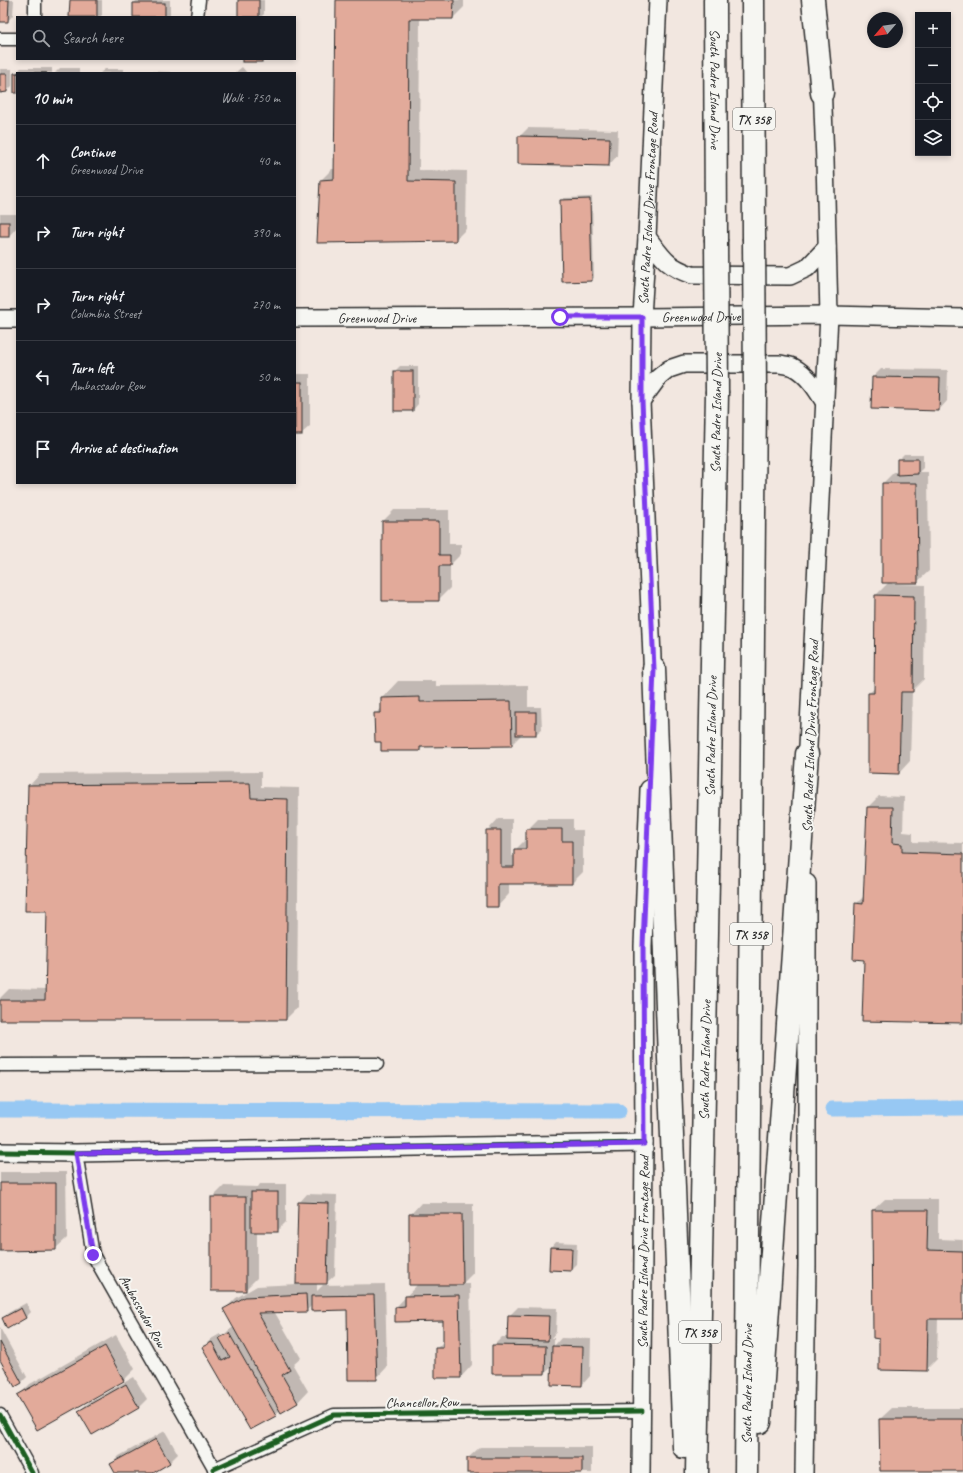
<!DOCTYPE html>
<html lang="en">
<head>
<meta charset="utf-8">
<style>
	:root { --surface:#171b24; --page:#242831; --text:#f1f3f6; --muted:#9ea1a6; --line:#363941 }
	body { margin:0; font-family:Caveat,sans-serif; background:var(--page); color:var(--text) }
	.controls { position:absolute; right:12px; top:12px; display:grid; overflow:hidden; border-radius:0px; box-shadow:0 2px 6px #0003 }
	.controls button { width:36px; height:36px; display:grid; place-items:center; padding:0; border:0; border-bottom:1px solid var(--line); background:var(--surface); color:var(--text); font:20px sans-serif }
	.compass { position:absolute; left:867px; top:12px; width:36px; height:36px; border-radius:50%; background:var(--surface); box-shadow:0 2px 6px #0003; rotate:241deg }
	.stop { position:absolute; width:12px; height:12px; margin:-9px; border:3px solid #7c3aed; border-radius:50%; background:#fff }
	.stop.end { background:#7c3aed; border-color:#fff; box-shadow:0 1px 4px #0008 }
	.list { margin:0; padding:0; list-style:none }
	h2 { display:flex; justify-content:space-between; align-items:center; height:52px; margin:0; padding:0 16px; font-size:17px }
	h2 small { font-size:13px; font-weight:400; color:var(--muted) }
	.list li { display:grid; grid-template-columns:26px 1fr auto; gap:12px; align-items:center; box-sizing:border-box; height:72px; padding:0 16px; border-top:1px solid var(--line) }
	.list b { display:block; font-size:15px; white-space:nowrap }
	.list p { margin:0; font-size:13px; white-space:nowrap; color:var(--muted) }
	.list em { font-size:13px; font-style:normal; color:var(--muted) }
	.icon { flex:none; width:22px; height:22px; fill:none; stroke:currentColor; stroke-width:2; stroke-linecap:round; stroke-linejoin:round }
	.map { position:relative; flex:none; width:963px; height:1473px; overflow:hidden }
	.search { position:absolute; background:var(--surface); box-shadow:0 2px 6px #0003; left:16px; top:16px; width:280px; height:44px; display:flex; align-items:center; gap:10px; box-sizing:border-box; padding:0 14px; border-radius:0px; color:var(--muted); font-size:15px }
	.panel { position:absolute; background:var(--surface); box-shadow:0 2px 6px #0003; left:16px; top:72px; width:280px; height:412px; border-radius:0px }
	.map>svg:first-child { display:block }
</style>
</head>
<body>
<div class="map">
<svg width="963" height="1473" viewBox="0 0 963 1473">
	<rect width="100%" height="100%" fill="#f2e7e0"/>
	<filter id="ink" filterUnits="userSpaceOnUse"><feTurbulence type="fractalNoise" baseFrequency=".025" numOctaves="2"/><feDisplacementMap in="SourceGraphic" scale="8" xChannelSelector="R" yChannelSelector="G"/><feConvolveMatrix kernelMatrix="1 2 1 2 8 2 1 2 1" color-interpolation-filters="sRGB"/></filter>
	<g filter="url(#ink)">
		<g fill="#0003">
			<path d="M0 0H14L13 15 8 21H0Z"/>
			<path d="M71 0H102V15L100 17H70Z"/>
			<path d="M137 0H170V15L168 17H134V3Z"/>
			<path d="M239 0H264V14L261 17H239Z"/>
			<path d="M337 0H464V7L453 18H420L419 170 467 171 466 229 455 240 321 180 332 169H335Z"/>
			<path d="M242 67 247 73H235Z"/>
			<path d="M21 68H52V73H17V92L15 73Z"/>
			<path d="M60 68H79V73H55Z"/>
			<path d="M0 69H12V86L7 91 0 92Z"/>
			<path d="M105 69H123V73H100Z"/>
			<path d="M139 71 171 72V73H137Z"/>
			<path d="M528 128 618 130 617 156 609 165 519 137Z"/>
			<path d="M592 197 594 278 591 280 561 201 564 198Z"/>
			<path d="M0 214H17V227L9 236H0Z"/>
			<path d="M400 366H418V404L413 410 395 371Z"/>
			<path d="M881 369 948 370 947 401 939 410 873 377Z"/>
			<path d="M295 374H310V426L301 434H295Z"/>
			<path d="M904 454H923V468L919 472H928L929 571 917 582H892V584L925 585 924 679 912 691 910 761 899 773 869 693 875 688 876 595 889 582 883 483 894 472H898V460Z"/>
			<path d="M394 510H449V544H461V554L450 565V588L438 600 383 521Z"/>
			<path d="M398 681H436V686L528 685V707H541L542 729 536 734H522L511 745 424 746 420 750 382 741 375 714 382 708V698Z"/>
			<path d="M261 772V787L299 788 297 1008 286 1019H0V998L9 989 46 990 48 910 29 786 40 774Z"/>
			<path d="M879 796 904 797 903 832 913 833V842L963 843V1022L856 904 865 895 868 807Z"/>
			<path d="M498 819H512V856H515V850L527 838V830L538 819H573V830H583V872L572 883H509V894L498 906 487 831Z"/>
			<path d="M0 1172H66L67 1238 55 1249H0Z"/>
			<path d="M260 1184H286V1222L277 1231H257V1278L245 1290 212 1198 224 1186 258 1187Z"/>
			<path d="M307 1194 337 1195 335 1275 326 1283H317V1291L323 1285 385 1284 387 1367 376 1379 348 1309 312 1305 306 1311H274L301 1358 293 1365 308 1391 297 1403 280 1410 275 1415 203 1348 211 1339 220 1334 222 1337 229 1330 234 1327 225 1309 236 1298 257 1286 297 1284 299 1203Z"/>
			<path d="M885 1199H938V1239L963 1240V1318H938L937 1359 926 1370 880 1338 873 1210Z"/>
			<path d="M421 1203H473V1273L462 1284H470L472 1365 461 1377 436 1349 444 1341V1320L396 1307 418 1284 410 1215Z"/>
			<path d="M556 1242 577 1243 576 1264 570 1270 551 1248Z"/>
			<path d="M26 1303 31 1312 26 1317 3 1319 8 1313Z"/>
			<path d="M518 1307 557 1308 556 1332 551 1338H554V1346L561 1338 591 1339 590 1376 582 1385 553 1366 545 1373 493 1346 502 1337H508L509 1316Z"/>
			<path d="M0 1328 27 1377 22 1382 15 1386 0 1358Z"/>
			<path d="M116 1335 135 1369 124 1380 19 1395 30 1384Z"/>
			<path d="M134 1377 147 1399 138 1408 79 1411 88 1403Z"/>
			<path d="M892 1408H963V1470L880 1419Z"/>
			<path d="M165 1431 178 1454 169 1463 151 1473H116L111 1465 119 1456Z"/>
			<path d="M480 1447H592V1473H468V1458Z"/>
		</g>
		<g fill="none" stroke-linecap="round" stroke-linejoin="round">
			<g stroke="#97c8f3" stroke-width="15">
				<path d="M832 1109 963 1108"/>
				<path d="M0 1110 619 1111"/>
			</g>
		</g>
		<g fill="#e2aa9a" stroke="#2b2b2b">
			<path d="M0 0H9L8 22H0Z"/>
			<path d="M70 0H97V17H69Z"/>
			<rect x="238" y="0" width="21" height="17"/>
			<path d="M336 0H454L453 19H409L408 181 456 182V241L317 243 320 180 334 179Z"/>
			<rect x="133" y="3" width="32" height="14"/>
			<rect x="242" y="59" width="20" height="3"/>
			<path d="M14 73H47H17V93H14Z"/>
			<path d="M0 74H7V92L0 93Z"/>
			<path d="M518 136 610 138 609 166 518 164Z"/>
			<path d="M590 199 592 281 562 282 560 200Z"/>
			<rect x="0" y="222" width="9" height="15"/>
			<rect x="394" y="371" width="19" height="40"/>
			<path d="M872 377 940 378 939 411 871 409Z"/>
			<rect x="295" y="382" width="7" height="53"/>
			<path d="M897 459H918V474L897 475Z"/>
			<path d="M882 483H917L918 583H882Z"/>
			<path d="M382 521H439V555H450V566H439V601H382Z"/>
			<path d="M875 595 914 596 913 692H901L899 774 868 773V693H874Z"/>
			<path d="M420 697V702L511 701 512 746 420 747V751H381V742H375L374 713H381V698Z"/>
			<rect x="516" y="712" width="20" height="23"/>
			<path d="M250 783 251 798 288 799 286 1020H0V1000H45L47 911H25L28 785Z"/>
			<path d="M867 807H893L892 843 902 844V852L963 854V1023L862 1021 864 960 853 959 855 903 863 904Z"/>
			<path d="M526 829H562V841H572V884H498V907H486V830H501V867H514V849H526Z"/>
			<path d="M0 1183H56V1250L0 1251Z"/>
			<rect x="251" y="1192" width="27" height="40"/>
			<rect x="211" y="1197" width="35" height="94"/>
			<path d="M298 1202 329 1203 327 1284H296Z"/>
			<path d="M872 1210H928L927 1250 963 1251V1319H928L927 1371 879 1370V1339L873 1338Z"/>
			<path d="M409 1214H462L463 1285H409Z"/>
			<path d="M550 1247 572 1248 571 1271 549 1270Z"/>
			<path d="M306 1294 307 1312 258 1313 290 1370 282 1375 298 1403 281 1413 223 1309 245 1297Z"/>
			<path d="M374 1295 377 1380H348L347 1310 311 1311V1296Z"/>
			<path d="M459 1295 461 1378H435V1348H443V1321L395 1322V1307L405 1306V1296Z"/>
			<path d="M21 1308 26 1318 7 1329 2 1318Z"/>
			<path d="M508 1315 549 1316 548 1341 507 1340Z"/>
			<path d="M229 1333 276 1416 250 1430 202 1347 212 1342 222 1361 230 1357 219 1338Z"/>
			<path d="M0 1342 22 1383 15 1387 0 1360Z"/>
			<path d="M492 1345 546 1346 545 1374H492Z"/>
			<path d="M105 1346 124 1381 37 1430 17 1395Z"/>
			<path d="M552 1346 583 1347 582 1386 551 1385Z"/>
			<path d="M126 1384 139 1408 92 1435 78 1411Z"/>
			<path d="M879 1419H963V1471H880Z"/>
			<path d="M156 1439 170 1463 153 1473H115L110 1464Z"/>
			<rect x="467" y="1458" width="115" height="15"/>
		</g>
		<g fill="none" stroke-linecap="round" stroke-linejoin="round">
			<defs>
				<g id="street">
					<path d="M35 0V17"/>
					<path d="M197 17 199 0"/>
					<path d="M0 39H17"/>
					<path d="M0 1065 377 1064"/>
					<path d="M76 1153 93 1255 217 1473"/>
					<path d="M0 1415 32 1473"/>
					<path d="M214 1469 334 1415 642 1411"/>
				</g>
				<g id="secondary">
					<path d="M647 237C663 258 666 266 692 275L790 276 807 268 827 247"/>
					<path id="s1" d="M295 318 642 317 829 315 963 318"/>
					<path d="M0 319H17"/>
					<path d="M641 401 658 378 669 369 684 364H780C784 365 789 365 793 367 807 374 817 390 825 403"/>
					<path id="s2" d="M653 681 641 401 642 317 647 237 658 0"/>
					<path d="M807 767 829 315 825 160 822 82"/>
					<path d="M0 1152 76 1153 644 1143"/>
					<path id="s3" d="M641 1473 644 1143 643 946 649 789"/>
					<path d="M804 1473 807 1266V883"/>
				</g>
				<g id="highway">
					<path id="s4" d="M715 0 716 239"/>
					<path d="M753 0 754 238"/>
					<path d="M813 0 822 93"/>
					<path d="M654 669 684 1447"/>
					<path d="M760 1422 807 754"/>
					<path id="s5" d="M697 1473 717 393"/>
					<path id="s6" d="M746 1473 755 394"/>
				</g>
			</defs>
			<use href="#street" stroke="#2b2b2b" stroke-width="15"/>
			<use href="#secondary" stroke="#2b2b2b" stroke-width="20"/>
			<use href="#highway" stroke="#2b2b2b" stroke-width="25"/>
			<use href="#street" stroke="#f6f6f2" stroke-width="12"/>
			<use href="#secondary" stroke="#f6f6f2" stroke-width="17"/>
			<use href="#highway" stroke="#f6f6f2" stroke-width="22"/>
			<defs>
				<g id="highway-bridge">
					<path d="M754 238 755 394"/>
					<path d="M716 239 717 393"/>
				</g>
			</defs>
			<use href="#highway-bridge" stroke="#2b2b2b" stroke-width="25" stroke-linecap="butt"/>
			<use href="#highway-bridge" stroke="#f6f6f2" stroke-width="22"/>
			<defs>
				<g id="cycleway">
					<path d="M0 1152 76 1153 644 1143"/>
					<path d="M0 1415 32 1473"/>
					<path d="M214 1469 334 1415 642 1411"/>
				</g>
			</defs>
			<use href="#cycleway" stroke="#f6f6f2" stroke-width="8"/>
			<use href="#cycleway" stroke="#1b5e20" stroke-width="5"/>
		</g>
	</g>
	<g fill="none" stroke-linecap="round" stroke-linejoin="round" filter="url(#ink)">
		<path stroke="#7c3aed" stroke-width="5" d="M93 1255 76 1153 644 1144 643 946 654 669 642 401V317H560"/>
	</g>
	<g text-anchor="middle" stroke-width="4" stroke-linejoin="round" paint-order="stroke">
		<g fill="#f6f6f2" stroke="#686867" stroke-width="1">
			<rect x="733" y="108" width="42" height="22" rx="3"/>
			<rect x="730" y="923" width="42" height="22" rx="3"/>
			<rect x="679" y="1321" width="42" height="22" rx="3"/>
		</g>
		<g font-size="13" font-weight="bold" fill="#2b2b2b">
			<text x="754" y="124">TX 358</text>
			<text x="751" y="939">TX 358</text>
			<text x="700" y="1337">TX 358</text>
		</g>
		<g font-size="14" fill="#2b2b2b" stroke="#f6f6f2">
			<text dy="5" stroke="none"><textPath href="#s4" startOffset="89">South Padre Island Drive</textPath></text>
			<text dy="5" stroke="none"><textPath href="#s2" startOffset="473">South Padre Island Drive Frontage Road</textPath></text>
			<text dy="5" stroke="none"><textPath href="#s1" startOffset="406">Greenwood Drive</textPath></text>
			<text dy="5" stroke="none"><textPath href="#s1" startOffset="82">Greenwood Drive</textPath></text>
			<text transform="translate(716 413) rotate(-89)" y="5">South Padre Island Drive</text>
			<text transform="translate(810 736) rotate(-88)" y="5">South Padre Island Drive Frontage Road</text>
			<text dy="5" stroke="none"><textPath href="#s5" startOffset="737">South Padre Island Drive</textPath></text>
			<text dy="5" stroke="none"><textPath href="#s5" startOffset="413">South Padre Island Drive</textPath></text>
			<text dy="5" stroke="none"><textPath href="#s3" startOffset="221">South Padre Island Drive Frontage Road</textPath></text>
			<text transform="translate(143 1311) rotate(61)" y="5">Ambassador Row</text>
			<text dy="5" stroke="none"><textPath href="#s6" startOffset="89">South Padre Island Drive</textPath></text>
			<text transform="translate(422 1402) rotate(-1)" y="5">Chancellor Row</text>
		</g>
	</g>
</svg>
<div class="controls">
<button>+</button>
<button>−</button>
<button><svg class="icon" aria-label="locate" viewBox="0 0 24 24"><circle cx="12" cy="12" r="6"/><path d="M12 2v4M12 18v4M2 12h4M18 12h4"/></svg></button>
<button><svg class="icon" aria-label="layers" viewBox="0 0 24 24"><path d="M12 4l9 5-9 5-9-5zM3 14l9 5 9-5"/></svg></button>
</div>
<svg class="compass" viewBox="-18 -18 36 36"><path d="M0-13l5 13h-10z" fill="#e53935"/><path d="M0 13l5-13h-10z" fill="#9ea1a6"/></svg>
<div class="stop" style="left:560px;top:317px"></div>
<div class="stop end" style="left:93px;top:1255px"></div>
<div class="search"><svg class="icon" aria-label="search" viewBox="0 0 24 24"><circle cx="10" cy="10" r="6"/><path d="M15 15l6 6"/></svg>Search here</div>
<section class="panel">
<h2>10 min<small>Walk · 750 m</small></h2>
<ul class="list">
<li><svg class="icon" aria-label="ahead" viewBox="0 0 24 24"><path d="M12 20V5M6 11l6-6 6 6"/></svg><div><b>Continue</b><p>Greenwood Drive</p></div><em>40 m</em></li>
<li><svg class="icon" aria-label="right" viewBox="0 0 24 24"><path d="M7 20v-9h11M14 6l5 5-5 5"/></svg><div><b>Turn right</b></div><em>390 m</em></li>
<li><svg class="icon" aria-label="right" viewBox="0 0 24 24"><path d="M7 20v-9h11M14 6l5 5-5 5"/></svg><div><b>Turn right</b><p>Columbia Street</p></div><em>270 m</em></li>
<li><svg class="icon" aria-label="left" viewBox="0 0 24 24"><path d="M17 20v-9H6M10 6l-5 5 5 5"/></svg><div><b>Turn left</b><p>Ambassador Row</p></div><em>50 m</em></li>
<li><svg class="icon" aria-label="arrive" viewBox="0 0 24 24"><path d="M6 21V4h12l-3 4 3 4H6"/></svg><div><b>Arrive at destination</b></div></li>
</ul>
</section>
</div>
</body>
</html>
